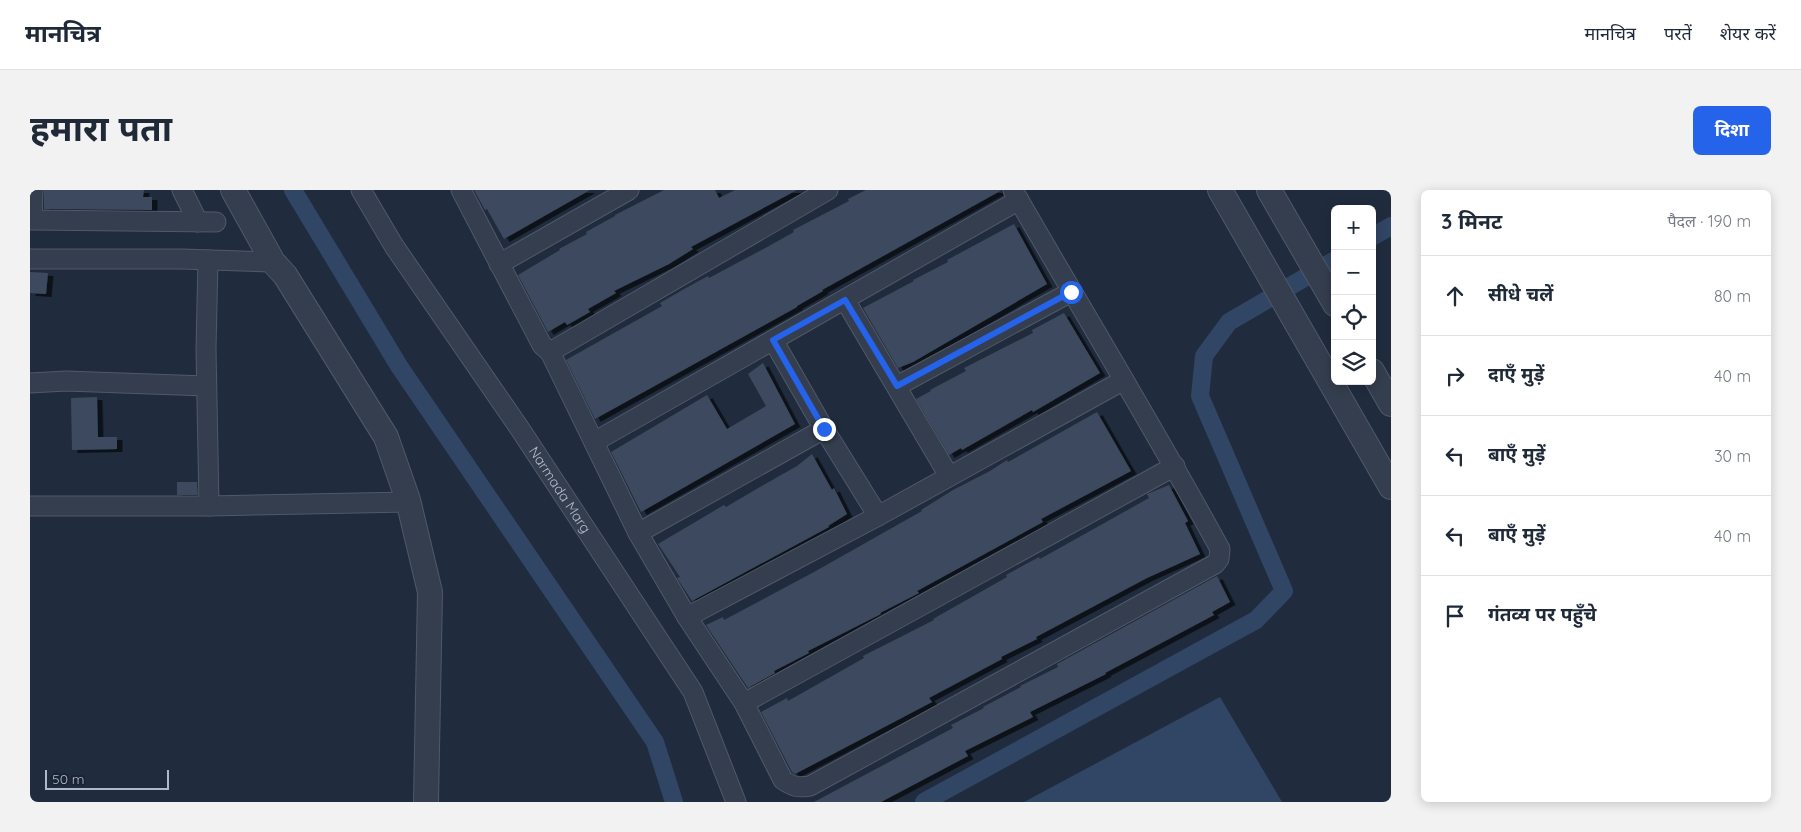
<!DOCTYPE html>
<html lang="hi">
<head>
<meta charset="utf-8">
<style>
	:root { --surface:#fff; --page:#f2f2f3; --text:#1f2937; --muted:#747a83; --line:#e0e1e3; --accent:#2563eb }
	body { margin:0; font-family:Quicksand,"Noto Sans Devanagari",sans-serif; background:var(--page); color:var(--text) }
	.controls { position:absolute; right:15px; top:15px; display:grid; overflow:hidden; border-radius:8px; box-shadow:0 2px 12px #0003 }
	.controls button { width:45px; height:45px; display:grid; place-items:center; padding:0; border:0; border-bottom:1px solid var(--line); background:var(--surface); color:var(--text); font:25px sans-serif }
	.scale { position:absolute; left:15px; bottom:12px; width:124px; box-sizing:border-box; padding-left:5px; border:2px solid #b0b9ca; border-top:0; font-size:14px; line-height:18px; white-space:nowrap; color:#b0b9ca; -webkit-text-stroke:4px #1a2433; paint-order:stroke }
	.stop { position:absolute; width:15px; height:15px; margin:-11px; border:4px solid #2563eb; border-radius:50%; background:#fff }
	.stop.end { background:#2563eb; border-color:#fff; box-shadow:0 1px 5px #0008 }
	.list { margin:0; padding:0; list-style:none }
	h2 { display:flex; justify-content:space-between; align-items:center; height:65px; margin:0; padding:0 20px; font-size:21px }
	h2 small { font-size:16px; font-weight:400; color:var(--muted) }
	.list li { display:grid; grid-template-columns:32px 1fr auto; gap:15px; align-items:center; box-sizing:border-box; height:80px; padding:0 20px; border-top:1px solid var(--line) }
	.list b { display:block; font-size:19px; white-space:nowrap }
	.list em { font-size:16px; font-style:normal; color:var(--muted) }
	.icon { flex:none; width:28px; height:28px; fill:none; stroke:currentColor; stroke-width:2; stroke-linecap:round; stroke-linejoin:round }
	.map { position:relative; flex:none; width:1361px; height:612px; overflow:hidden; border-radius:8px }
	header { display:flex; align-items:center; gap:30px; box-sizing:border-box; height:70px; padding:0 25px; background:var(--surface); border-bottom:1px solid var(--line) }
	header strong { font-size:24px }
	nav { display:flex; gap:28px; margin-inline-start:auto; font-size:18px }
	.intro { display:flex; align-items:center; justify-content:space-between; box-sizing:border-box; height:120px; padding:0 30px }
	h1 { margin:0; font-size:35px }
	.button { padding:12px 22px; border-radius:8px; background:var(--accent); color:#fff; font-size:18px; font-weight:700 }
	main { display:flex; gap:30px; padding:0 30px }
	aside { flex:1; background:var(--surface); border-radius:8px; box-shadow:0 2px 12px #0003 }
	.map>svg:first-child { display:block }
</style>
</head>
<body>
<header>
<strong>मानचित्र</strong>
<nav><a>मानचित्र</a><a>परतें</a><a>शेयर करें</a></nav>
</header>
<div class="intro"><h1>हमारा पता</h1><a class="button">दिशा</a></div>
<main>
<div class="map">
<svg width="1361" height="612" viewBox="0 0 1361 612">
	<defs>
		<filter id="shadow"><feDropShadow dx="5.5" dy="3" stdDeviation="0" flood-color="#0009"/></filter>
	</defs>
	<rect width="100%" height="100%" fill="#202c3e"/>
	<path fill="#314565" d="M1190 507 1252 612H994Z"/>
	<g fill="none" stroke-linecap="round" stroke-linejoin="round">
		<g stroke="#314565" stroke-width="18">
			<path d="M263 0 369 176 625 552 644 612"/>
			<path d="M1342 47 1361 36"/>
			<path d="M894 612 1226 430 1254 401 1170 206 1174 166 1199 132 1305 70"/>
		</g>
	</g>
	<g fill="#3c4a5e" filter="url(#shadow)">
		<path d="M14 0H114L113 7H122V20L14 19Z"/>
		<path d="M444 0H560L474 49 457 19 455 20Z"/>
		<path d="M634 0H685L689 8 705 0H767L661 57 663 59 639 74 584 101 586 103 558 119 560 122 537 135 535 132 518 142 488 85 530 60 529 59 557 44 556 42 585 26V25Z"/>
		<path d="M836 0H972L792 100 793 101 767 116V117L565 229 536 170 632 116 630 113 656 98 678 86 679 88 739 56 764 42 763 40 819 11 818 9Z"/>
		<path d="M984 34 1017 94 883 172 868 178 833 118 884 91 883 90 918 72 917 70Z"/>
		<path d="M0 82 18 83 16 104 0 103Z"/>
		<path d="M1034 123 1070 183 1003 222 1002 220 932 260 931 258 919 265 886 209 901 201 900 200 936 181 934 178 1003 143 1002 140Z"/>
		<path d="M733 173 765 234 611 322 581 262 677 205 697 239 736 216 718 184Z"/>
		<path d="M67 207 68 247H87V259L42 260 41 208Z"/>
		<path d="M1067 222 1101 281 1011 329 1013 332 887 401 889 403 850 423 851 424 778 461 779 463 744 481 745 483 718 498 676 435 693 427 694 430 784 382 892 321 891 320 923 300 960 281 977 270 978 272Z"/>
		<path d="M782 264 802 300 804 298 817 324 798 336 799 337 662 411 647 388 650 387 628 354 694 315 696 317 730 297 767 276Z"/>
		<path d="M147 292H167L168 305H147Z"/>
		<path d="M1139 295 1158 331 1155 333 1170 364 1117 388 1006 447 1007 449 971 467 972 469 899 508 902 512 765 584 762 582 731 522 757 508 758 511 834 468 833 466 904 430 903 429 977 387 976 385 1009 367 1010 369 1119 308 1117 304Z"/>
		<path d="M1187 386 1200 412 1182 422 1184 425 1075 483 1076 484 1000 522 1003 527 935 561 938 566 851 612H784L923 538 921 535 954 518 953 517 991 497 990 496 1028 477 1027 474Z"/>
	</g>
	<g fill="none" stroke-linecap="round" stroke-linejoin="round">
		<defs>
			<g id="minor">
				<path d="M3 0 2 30 186 32"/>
				<path d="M152 0 168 32"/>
				<path id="s1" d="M331 0 364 56 490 239 663 502 706 612"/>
				<path d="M431 0 512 155 520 162 608 343 657 427 714 513 753 590C764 597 767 598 780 596L1185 374 1189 369 1190 359C1124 238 1052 120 983 0"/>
				<path d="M0 69H152L243 72"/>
				<path d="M178 70 176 159 179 316 379 312"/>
				<path d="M469 74 599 0"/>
				<path d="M815 110 919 286"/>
				<path d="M743 150 794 239 848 326"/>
				<path d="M520 162 798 0"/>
				<path d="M0 193 36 191 176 196"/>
				<path d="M867 196 1041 102"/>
				<path d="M564 252 989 10"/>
				<path d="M0 316H179"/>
				<path d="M608 343 794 239"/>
				<path d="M657 427 848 326 1094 190"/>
				<path d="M714 513 1145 276"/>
			</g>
			<g id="tertiary">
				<path d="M203 0 243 72 255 85 356 247 378 310 400 402 396 612"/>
				<path d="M1190 0 1361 297"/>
				<path d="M1239 0 1305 114"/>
				<path d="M1342 181 1361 214"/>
			</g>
		</defs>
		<use href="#minor" stroke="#505969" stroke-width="21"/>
		<use href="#tertiary" stroke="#505969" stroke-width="26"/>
		<use href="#minor" stroke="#353e4e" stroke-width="19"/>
		<use href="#tertiary" stroke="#353e4e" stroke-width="24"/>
	</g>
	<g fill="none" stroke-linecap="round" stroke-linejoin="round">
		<path stroke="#2563eb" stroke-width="6" d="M794 239 743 150 815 110 867 196 1041 102"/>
	</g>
	<g text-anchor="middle" stroke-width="5" stroke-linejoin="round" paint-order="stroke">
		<g font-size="14" fill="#b0b9ca" stroke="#1a2433">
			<text dy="5" stroke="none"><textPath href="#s1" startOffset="360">Narmada Marg</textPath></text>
		</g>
	</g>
</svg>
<div class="controls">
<button>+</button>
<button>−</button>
<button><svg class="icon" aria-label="locate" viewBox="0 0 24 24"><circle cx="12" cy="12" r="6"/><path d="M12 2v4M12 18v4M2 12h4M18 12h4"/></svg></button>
<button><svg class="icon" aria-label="layers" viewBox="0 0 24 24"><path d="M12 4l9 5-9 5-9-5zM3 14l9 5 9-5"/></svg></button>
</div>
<div class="scale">50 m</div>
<div class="stop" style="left:1041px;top:102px"></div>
<div class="stop end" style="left:794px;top:239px"></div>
</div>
<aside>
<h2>3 मिनट<small>पैदल · 190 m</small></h2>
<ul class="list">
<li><svg class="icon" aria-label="ahead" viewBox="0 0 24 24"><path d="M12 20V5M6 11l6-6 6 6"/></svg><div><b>सीधे चलें</b></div><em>80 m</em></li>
<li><svg class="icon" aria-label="right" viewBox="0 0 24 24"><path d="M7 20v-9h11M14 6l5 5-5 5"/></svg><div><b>दाएँ मुड़ें</b></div><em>40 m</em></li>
<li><svg class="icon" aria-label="left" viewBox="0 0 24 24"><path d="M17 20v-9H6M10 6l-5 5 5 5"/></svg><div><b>बाएँ मुड़ें</b></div><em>30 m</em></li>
<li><svg class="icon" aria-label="left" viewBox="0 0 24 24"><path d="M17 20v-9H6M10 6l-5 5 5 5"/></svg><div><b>बाएँ मुड़ें</b></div><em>40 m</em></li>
<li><svg class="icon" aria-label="arrive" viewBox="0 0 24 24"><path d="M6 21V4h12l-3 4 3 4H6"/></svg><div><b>गंतव्य पर पहुँचे</b></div></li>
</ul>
</aside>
</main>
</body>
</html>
